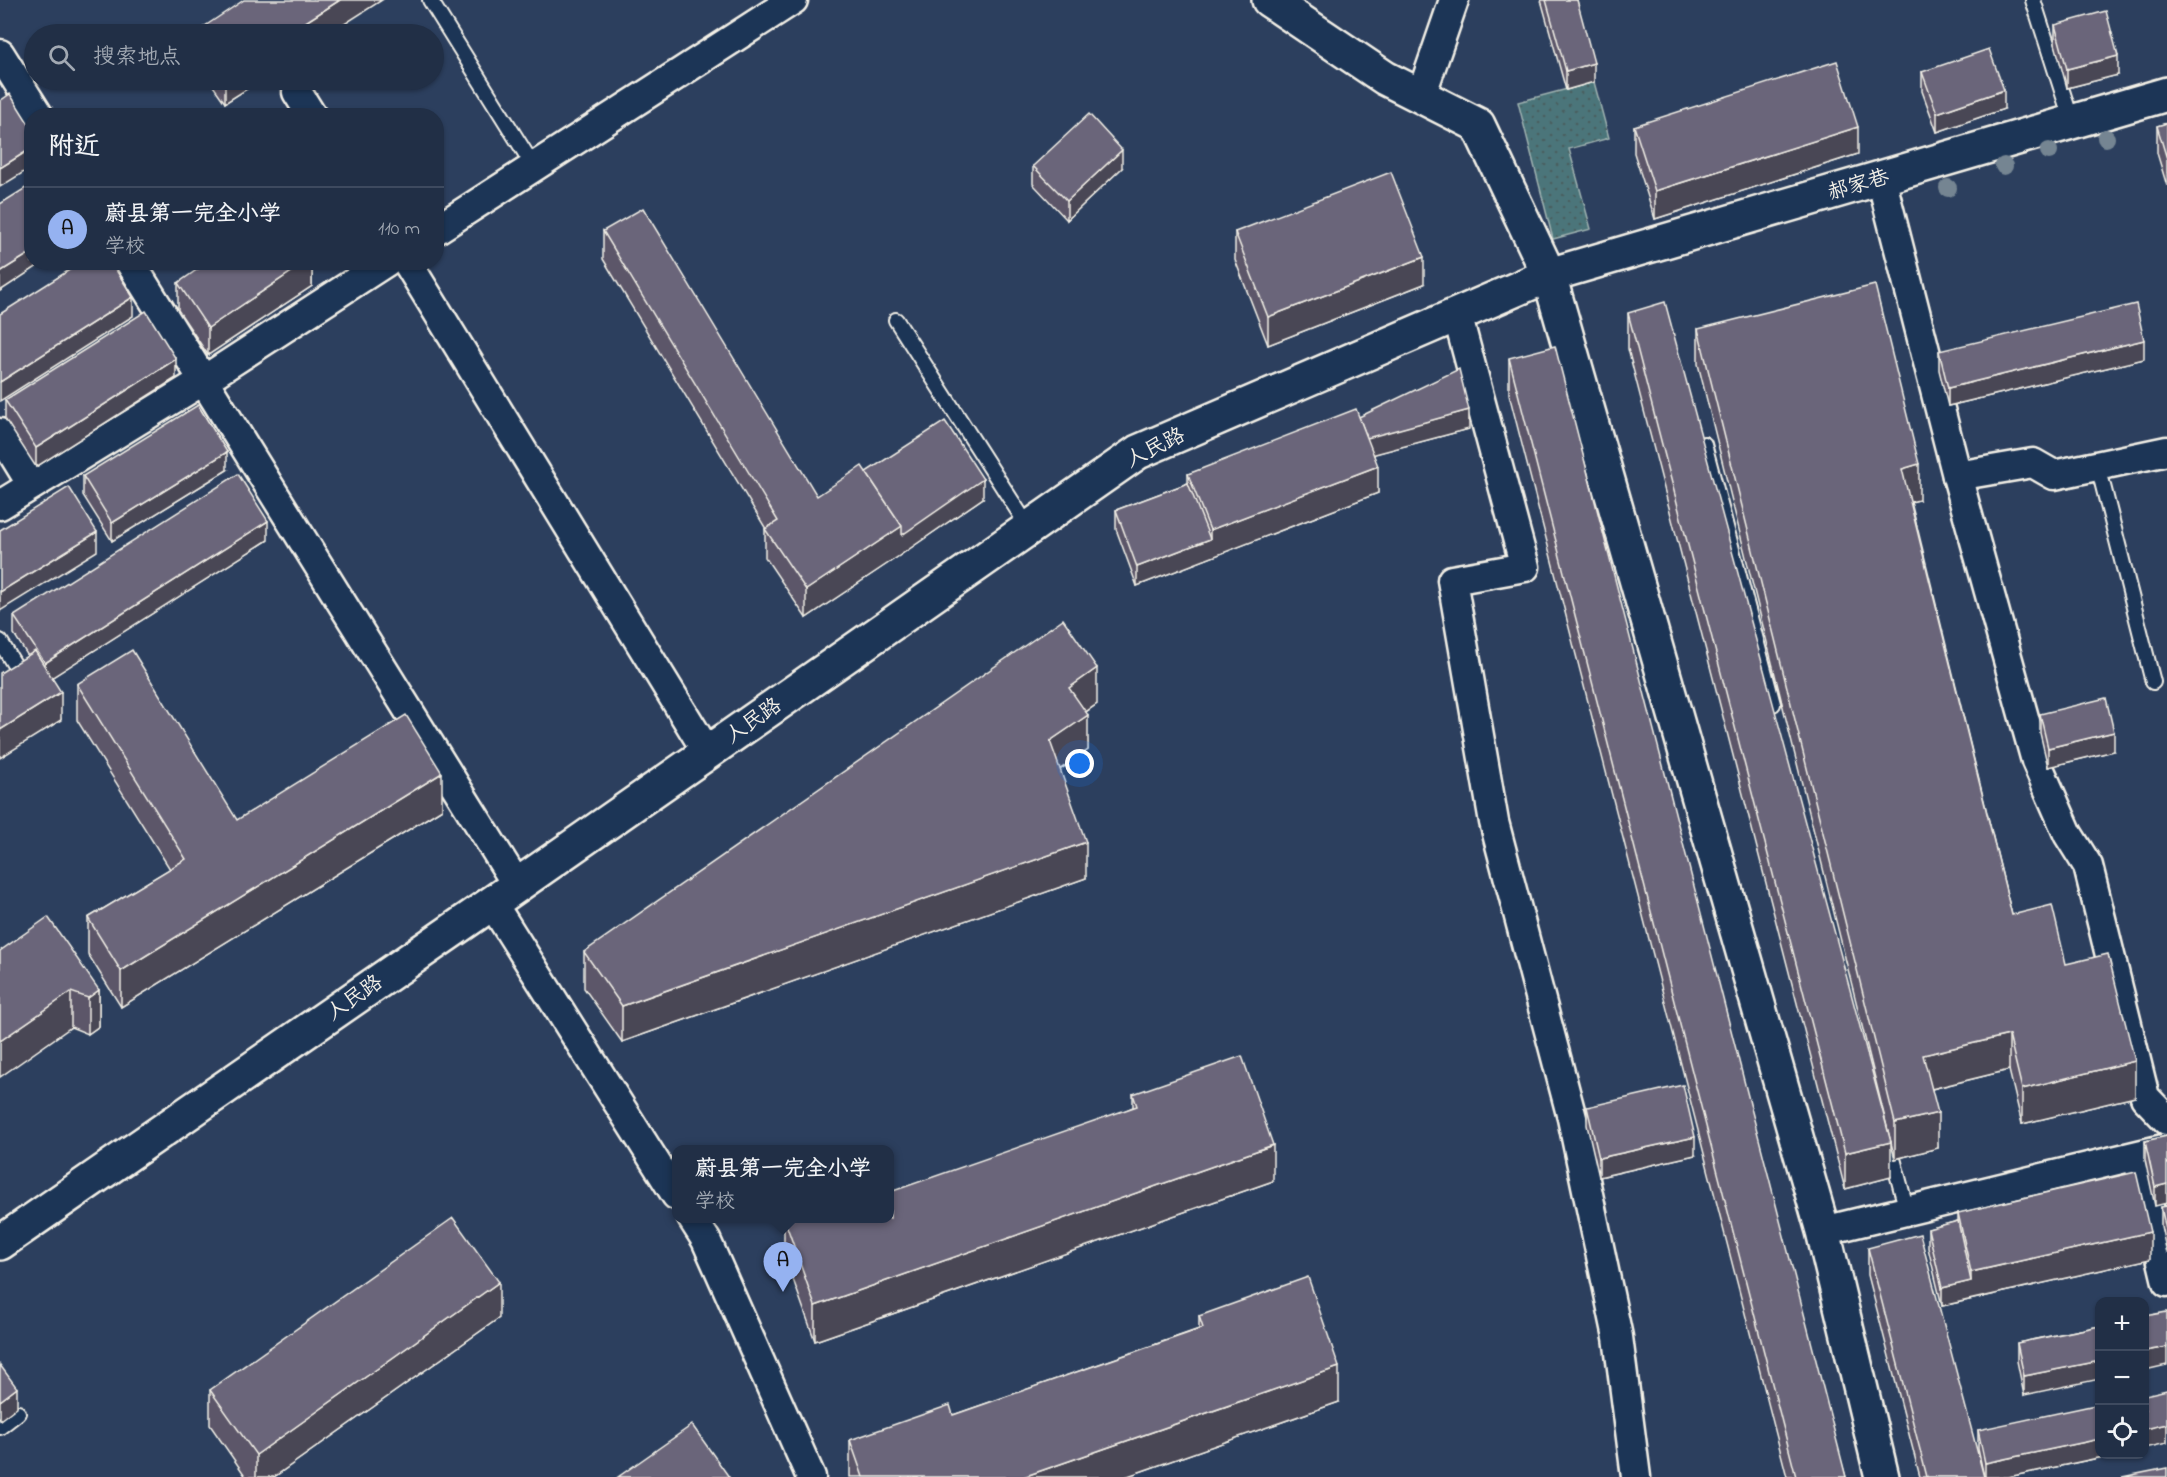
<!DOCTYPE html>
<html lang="zh">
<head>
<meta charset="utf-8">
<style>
	:root { --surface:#212f46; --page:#29374d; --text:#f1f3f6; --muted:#a2a9b3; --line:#3e4a5f; --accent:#95b2f1 }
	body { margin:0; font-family:"Indie Flower","LXGW WenKai TC",sans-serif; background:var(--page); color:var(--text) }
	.controls { position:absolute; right:18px; bottom:18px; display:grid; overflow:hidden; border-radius:12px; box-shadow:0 2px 4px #0004 }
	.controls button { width:54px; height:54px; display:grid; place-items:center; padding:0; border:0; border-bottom:2px solid var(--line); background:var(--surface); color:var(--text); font:30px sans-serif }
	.you { position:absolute; left:1080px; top:764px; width:21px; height:21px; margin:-15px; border:4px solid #fff; border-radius:50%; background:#1a73e8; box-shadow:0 0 0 9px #1a73e833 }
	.badge { display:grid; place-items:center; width:39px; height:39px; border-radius:50%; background:var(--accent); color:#111; font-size:20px; font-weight:700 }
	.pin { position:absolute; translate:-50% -50px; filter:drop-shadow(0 2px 3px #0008) }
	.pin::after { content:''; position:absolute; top:32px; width:21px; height:18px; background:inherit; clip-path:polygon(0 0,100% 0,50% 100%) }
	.popup { position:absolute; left:672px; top:1145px; width:222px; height:78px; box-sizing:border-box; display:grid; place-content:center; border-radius:12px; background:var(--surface); filter:drop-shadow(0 2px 4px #0005); font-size:20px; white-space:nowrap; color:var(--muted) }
	.popup b { font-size:22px; color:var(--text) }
	.popup::after { content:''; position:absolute; left:50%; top:100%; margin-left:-12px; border:12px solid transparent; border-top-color:var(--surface) }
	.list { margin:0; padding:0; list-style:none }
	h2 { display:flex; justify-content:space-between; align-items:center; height:78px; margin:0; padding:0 24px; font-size:26px }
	h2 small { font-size:20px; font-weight:400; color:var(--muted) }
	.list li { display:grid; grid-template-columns:39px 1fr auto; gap:18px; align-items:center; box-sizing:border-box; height:84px; padding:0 24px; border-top:2px solid var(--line) }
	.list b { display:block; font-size:22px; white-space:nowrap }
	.list p { margin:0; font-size:20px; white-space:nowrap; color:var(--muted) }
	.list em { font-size:20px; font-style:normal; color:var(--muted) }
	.icon { flex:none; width:33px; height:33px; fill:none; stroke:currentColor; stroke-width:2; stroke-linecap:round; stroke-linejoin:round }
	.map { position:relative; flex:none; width:2167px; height:1477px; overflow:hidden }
	.search { position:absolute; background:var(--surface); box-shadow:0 2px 4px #0004; left:24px; top:24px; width:420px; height:66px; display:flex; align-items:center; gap:15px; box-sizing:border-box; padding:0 21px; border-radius:33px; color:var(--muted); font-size:22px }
	.panel { position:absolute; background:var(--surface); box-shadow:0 2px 4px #0004; left:24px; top:108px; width:420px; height:162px; border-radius:24px }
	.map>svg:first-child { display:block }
</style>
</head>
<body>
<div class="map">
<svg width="2167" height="1477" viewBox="0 0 2167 1477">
	<defs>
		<pattern id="grass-dots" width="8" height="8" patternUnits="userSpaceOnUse" patternTransform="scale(1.5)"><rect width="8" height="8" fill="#4c757a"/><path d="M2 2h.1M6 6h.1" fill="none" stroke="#4a5e60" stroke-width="1.8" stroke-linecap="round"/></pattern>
	</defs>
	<rect width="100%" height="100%" fill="#2c3f5e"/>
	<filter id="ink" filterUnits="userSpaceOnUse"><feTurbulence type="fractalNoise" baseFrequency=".0167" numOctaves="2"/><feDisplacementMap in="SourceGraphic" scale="12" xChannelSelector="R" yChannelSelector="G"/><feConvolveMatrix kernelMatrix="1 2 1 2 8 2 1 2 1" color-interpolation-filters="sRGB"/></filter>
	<g filter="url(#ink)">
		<path fill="url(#grass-dots)" stroke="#a0b3b1" stroke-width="1.5" d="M1594 82 1609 138 1569 149 1591 229 1553 239 1518 102Z"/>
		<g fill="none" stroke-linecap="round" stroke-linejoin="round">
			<defs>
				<g id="lane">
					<path d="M430 0 534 167"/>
					<path d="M2033 0 2072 122"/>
					<path d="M896 320 1029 528"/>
					<path d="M1704 444 1773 704"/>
					<path d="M2098 466 2153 682"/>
					<path d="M0 641 17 669"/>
					<path d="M1886 1132 1907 1211"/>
					<path d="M0 1427 18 1413"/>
				</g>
				<g id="street">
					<path d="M0 54 39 116"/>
					<path d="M297 92 312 116"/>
					<path d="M1421 96 1454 0"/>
					<path d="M1881 178 1957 476 2033 463 2054 475 2167 451"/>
					<path d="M436 230 793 0"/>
					<path d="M130 262 517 885"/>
					<path d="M407 262 707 752"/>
					<path d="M1457 314 1525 567 1452 580 1494 822 1572 1118 1618 1337 1636 1477"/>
					<path d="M0 433 32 485"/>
					<path d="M1957 476 2036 761 2068 834 2088 866 2145 1097 2167 1120"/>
					<path d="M0 505 204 380 386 262"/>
					<path d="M492 903 676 1195"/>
					<path d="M2137 1156 2167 1282"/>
					<path d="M692 1218 706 1240 811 1477"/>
					<path d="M1823 1231 2167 1148"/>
				</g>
				<g id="secondary">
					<path d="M1269 0 1385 78 1478 125 1549 275 1823 1231 1882 1477"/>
					<path d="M0 1243 492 903 1138 452 1549 275 2167 94"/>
				</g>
			</defs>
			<use href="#lane" stroke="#f4f1e8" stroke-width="18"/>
			<use href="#street" stroke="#f4f1e8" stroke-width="33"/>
			<use href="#secondary" stroke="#f4f1e8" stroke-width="38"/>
			<use href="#lane" stroke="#1d3557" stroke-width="14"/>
			<use href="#street" stroke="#1d3557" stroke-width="28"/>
			<use href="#secondary" stroke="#1d3557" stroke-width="33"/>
		</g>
		<g fill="#758592">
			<circle cx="2106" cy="138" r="9"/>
			<circle cx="2049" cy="151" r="9"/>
			<circle cx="2004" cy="166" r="9"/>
			<circle cx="1948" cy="188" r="9"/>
		</g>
		<g fill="#5b5769" stroke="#f4f1e8" stroke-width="1.5">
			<path d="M1541 0H1577L1594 82 1566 90Z"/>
			<path d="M2055 25 2118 75 2067 88 2055 44Z"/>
			<path d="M1922 72 2004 109 1937 132 1922 91Z"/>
			<path d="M209 80H261L225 103Z"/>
			<path d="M2167 123V186L2157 153V126Z"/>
			<path d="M1634 126 1858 154 1655 219 1634 153Z"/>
			<path d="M1033 166 1122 168 1067 220 1033 184Z"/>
			<path d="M603 231 817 496 866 472 983 498 902 554 806 618 765 557V529H766L603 259Z"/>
			<path d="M1235 232 1424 284 1268 345 1235 260Z"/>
			<path d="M312 262V286L208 355 178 310V283Z"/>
			<path d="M1628 313 1891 1177 1845 1189 1628 349Z"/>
			<path d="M1698 329 1919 500 1911 502 2012 915 2066 964 2135 1097 2022 1124 2009 1070 1932 1089 1938 1148 1895 1159 1698 364Z"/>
			<path d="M1939 351 2144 359 1948 406 1939 370Z"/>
			<path d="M1509 358 1846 1477H1787L1509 394Z"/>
			<path d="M176 378 36 467 5 419V400Z"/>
			<path d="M1359 417 1469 429 1374 454 1378 493 1137 586 1116 529V510L1188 483V474Z"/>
			<path d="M227 470 112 541 83 495V476Z"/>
			<path d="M268 540 52 677 61 720 28 656 14 634V616Z"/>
			<path d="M77 684 237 820 442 809 121 1007 88 954V918L170 869 77 720Z"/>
			<path d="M1097 704 1086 712 1088 750 1060 770 1086 878 622 1042 584 988V952Z"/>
			<path d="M2040 714 2114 751 2048 767 2040 733Z"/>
			<path d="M0 951 99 990V1026L88 1034 71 1027Z"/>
			<path d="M1133 1094 1273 1181 815 1341 784 1254V1218H890L1133 1107Z"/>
			<path d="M1587 1107 1695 1155 1599 1177 1587 1125Z"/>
			<path d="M2167 1136 2155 1206 2145 1160V1141Z"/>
			<path d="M2167 1206V1253L2161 1226V1207Z"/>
			<path d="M1958 1213 2150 1259 1942 1306 1928 1248V1229L1958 1221Z"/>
			<path d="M1868 1248 1984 1477H1920L1868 1275Z"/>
			<path d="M1199 1316 1339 1402 1125 1477H850V1440L953 1415 1199 1329Z"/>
			<path d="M499 1318 274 1477H246L210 1425V1390Z"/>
			<path d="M2100 1326 2024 1395 2017 1361V1343Z"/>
			<path d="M1978 1430 2100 1455H2113L2008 1477H1984L1978 1449Z"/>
		</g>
		<g fill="#4a4755" stroke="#f4f1e8" stroke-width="1.5">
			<path d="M340 0H382L329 34H287Z"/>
			<path d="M2118 56V75L2067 88V69Z"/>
			<path d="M1594 63V82L1566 90V71Z"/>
			<path d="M225 80H261L225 103Z"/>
			<path d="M2004 90V109L1937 132V113Z"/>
			<path d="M1858 127V154L1655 219V191Z"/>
			<path d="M32 148V167L0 187V168Z"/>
			<path d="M1122 150V168L1067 220V201Z"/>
			<path d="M32 252V262H44L0 291V272Z"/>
			<path d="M1424 257V284L1268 345V317Z"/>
			<path d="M306 262H312V286L208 355V328Z"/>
			<path d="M133 297V316L0 401V382Z"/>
			<path d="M2144 340V359L1948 406V388Z"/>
			<path d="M176 359V378L36 467V448Z"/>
			<path d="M1469 410V429L1364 457V438Z"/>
			<path d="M227 452V470L112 541V523Z"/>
			<path d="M1919 464V500L1902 504V469Z"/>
			<path d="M1378 466V493L1137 586V567L1210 539V530Z"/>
			<path d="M983 479V498L902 554 806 618V590L902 526Z"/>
			<path d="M268 521V540L45 682V663Z"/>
			<path d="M97 532V551L0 611V592Z"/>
			<path d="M1097 668V704L1069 723V688Z"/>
			<path d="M61 692V720L0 758V730Z"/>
			<path d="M1088 715V750L1050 776V741Z"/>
			<path d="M2114 732V751L2048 767V748Z"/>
			<path d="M442 773V809L121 1007V971Z"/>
			<path d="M1086 842V878L622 1042V1006Z"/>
			<path d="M99 990V1026L88 1034V998Z"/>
			<path d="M71 992V1027L0 1077V1041Z"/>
			<path d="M2009 1035V1070L1923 1091V1055Z"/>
			<path d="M2135 1061V1097L2022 1124V1089Z"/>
			<path d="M1938 1113V1148L1895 1159V1123Z"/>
			<path d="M1695 1137V1155L1599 1177V1158Z"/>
			<path d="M1891 1142V1177L1845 1189V1153Z"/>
			<path d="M1273 1145V1181L815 1341V1306Z"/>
			<path d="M2167 1184V1203L2155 1206V1187Z"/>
			<path d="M2150 1232V1259L1942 1306V1288L1971 1281V1272Z"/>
			<path d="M499 1282V1318L274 1477H256V1455Z"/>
			<path d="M2167 1347V1365L2145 1370V1351Z"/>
			<path d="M2100 1361V1379L2024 1395V1376Z"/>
			<path d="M1339 1367V1402L1125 1477H1023Z"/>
			<path d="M17 1388V1407L0 1420V1401Z"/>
			<path d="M2167 1424V1443L2145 1448V1429Z"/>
			<path d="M2100 1439V1455H2112L2008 1477H1985V1463Z"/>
		</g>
		<g fill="#6a657a" stroke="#f4f1e8" stroke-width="1.5">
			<path d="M244 0H340L287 34H198L196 32Z"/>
			<path d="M1546 0H1577L1594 63 1566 71Z"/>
			<path d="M2106 11 2118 56 2067 69 2055 25Z"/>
			<path d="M1989 49 2004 90 1937 113 1922 72Z"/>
			<path d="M1837 61 1858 127 1655 191 1634 126Z"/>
			<path d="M10 94 32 129V148L0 168V101Z"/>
			<path d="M1089 114 1122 150 1067 201 1033 166Z"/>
			<path d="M2167 123V159L2157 126Z"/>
			<path d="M1391 172 1424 257 1268 317 1235 232Z"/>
			<path d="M32 184V252L0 272V204Z"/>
			<path d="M643 208 817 496 862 466 902 526 806 590 765 529 778 521 603 231Z"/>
			<path d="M82 262H111L133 297 0 382V314Z"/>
			<path d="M208 262H306L208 328 178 283Z"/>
			<path d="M1875 285 1919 464 1902 469 2012 915 2052 905 2066 964 2108 954 2135 1061 2022 1089 2009 1035 1923 1055 1938 1113 1895 1123 1698 329Z"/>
			<path d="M1665 302 1891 1142 1845 1153 1628 313Z"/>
			<path d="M2136 304 2144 340 1948 388 1939 351Z"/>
			<path d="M146 311 176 359 36 448 5 400Z"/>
			<path d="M1555 346 1846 1477H1796L1509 358Z"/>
			<path d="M1459 369 1469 410 1367 438 1359 417Z"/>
			<path d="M198 405 227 452 112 523 83 476Z"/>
			<path d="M1356 409 1378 466 1210 530 1188 474Z"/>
			<path d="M945 421 983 479 902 535V526L866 472Z"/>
			<path d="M238 474 268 521 45 663 14 616Z"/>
			<path d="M1188 483 1210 539 1137 567 1116 510Z"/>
			<path d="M69 487 97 532 0 592V530Z"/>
			<path d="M1063 619 1097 668 1069 688 1088 715 1050 741 1086 842 622 1006 584 952Z"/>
			<path d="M132 650 237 820 406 715 442 773 121 971 88 918 186 859 77 684Z"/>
			<path d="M35 651 61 692 0 730V673Z"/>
			<path d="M2106 698 2114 732 2048 748 2040 714Z"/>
			<path d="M48 917 99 990 88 998 71 992 0 1041V951Z"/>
			<path d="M1242 1056 1273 1145 815 1306 784 1218H890V1192L1137 1106 1133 1094Z"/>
			<path d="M1683 1085 1695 1137 1599 1158 1587 1107Z"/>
			<path d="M2167 1136V1184L2155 1187 2145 1141Z"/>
			<path d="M2136 1172 2150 1232 1971 1272 1958 1213Z"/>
			<path d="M2167 1206V1234L2161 1207Z"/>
			<path d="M453 1218 499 1282 256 1455 210 1390Z"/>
			<path d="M1958 1221 1971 1281 1942 1288 1928 1229Z"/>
			<path d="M1920 1234 1984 1477H1927L1868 1248Z"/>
			<path d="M1308 1277 1339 1367 1023 1477H863L850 1440 950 1405 953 1415 1203 1328 1199 1316Z"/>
			<path d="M2167 1312V1347L2145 1351V1316Z"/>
			<path d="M2100 1326V1361L2024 1376 2017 1343Z"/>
			<path d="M0 1365 17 1388 0 1401Z"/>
			<path d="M2167 1390V1424L2145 1429V1395Z"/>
			<path d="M2100 1404V1439L1985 1463 1978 1430Z"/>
			<path d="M692 1425 729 1477H618Z"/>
			<path d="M2167 1468V1477H2122Z"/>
		</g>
	</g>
	<g text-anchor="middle" stroke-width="4.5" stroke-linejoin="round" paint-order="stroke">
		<g font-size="21" fill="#f4f1e8" stroke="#1d3557">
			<text transform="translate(1858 184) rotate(-16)" y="7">郝家巷</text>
			<text transform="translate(1155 447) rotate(-27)" y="7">人民路</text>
			<text transform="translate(753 720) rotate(-35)" y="7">人民路</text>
			<text transform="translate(354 997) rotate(-35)" y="7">人民路</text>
		</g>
	</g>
</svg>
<div class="controls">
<button>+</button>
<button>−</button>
<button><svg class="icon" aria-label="locate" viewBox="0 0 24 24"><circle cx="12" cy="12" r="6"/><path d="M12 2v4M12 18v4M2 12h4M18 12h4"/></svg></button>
</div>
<div class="you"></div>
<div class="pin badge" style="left:783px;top:1292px">A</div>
<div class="popup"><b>蔚县第一完全小学</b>学校</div>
<div class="search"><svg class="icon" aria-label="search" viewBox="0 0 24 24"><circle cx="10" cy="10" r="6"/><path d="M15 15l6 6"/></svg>搜索地点</div>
<section class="panel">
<h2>附近<small></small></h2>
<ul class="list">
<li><span class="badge">A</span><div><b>蔚县第一完全小学</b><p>学校</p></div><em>110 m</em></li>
</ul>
</section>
</div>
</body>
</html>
